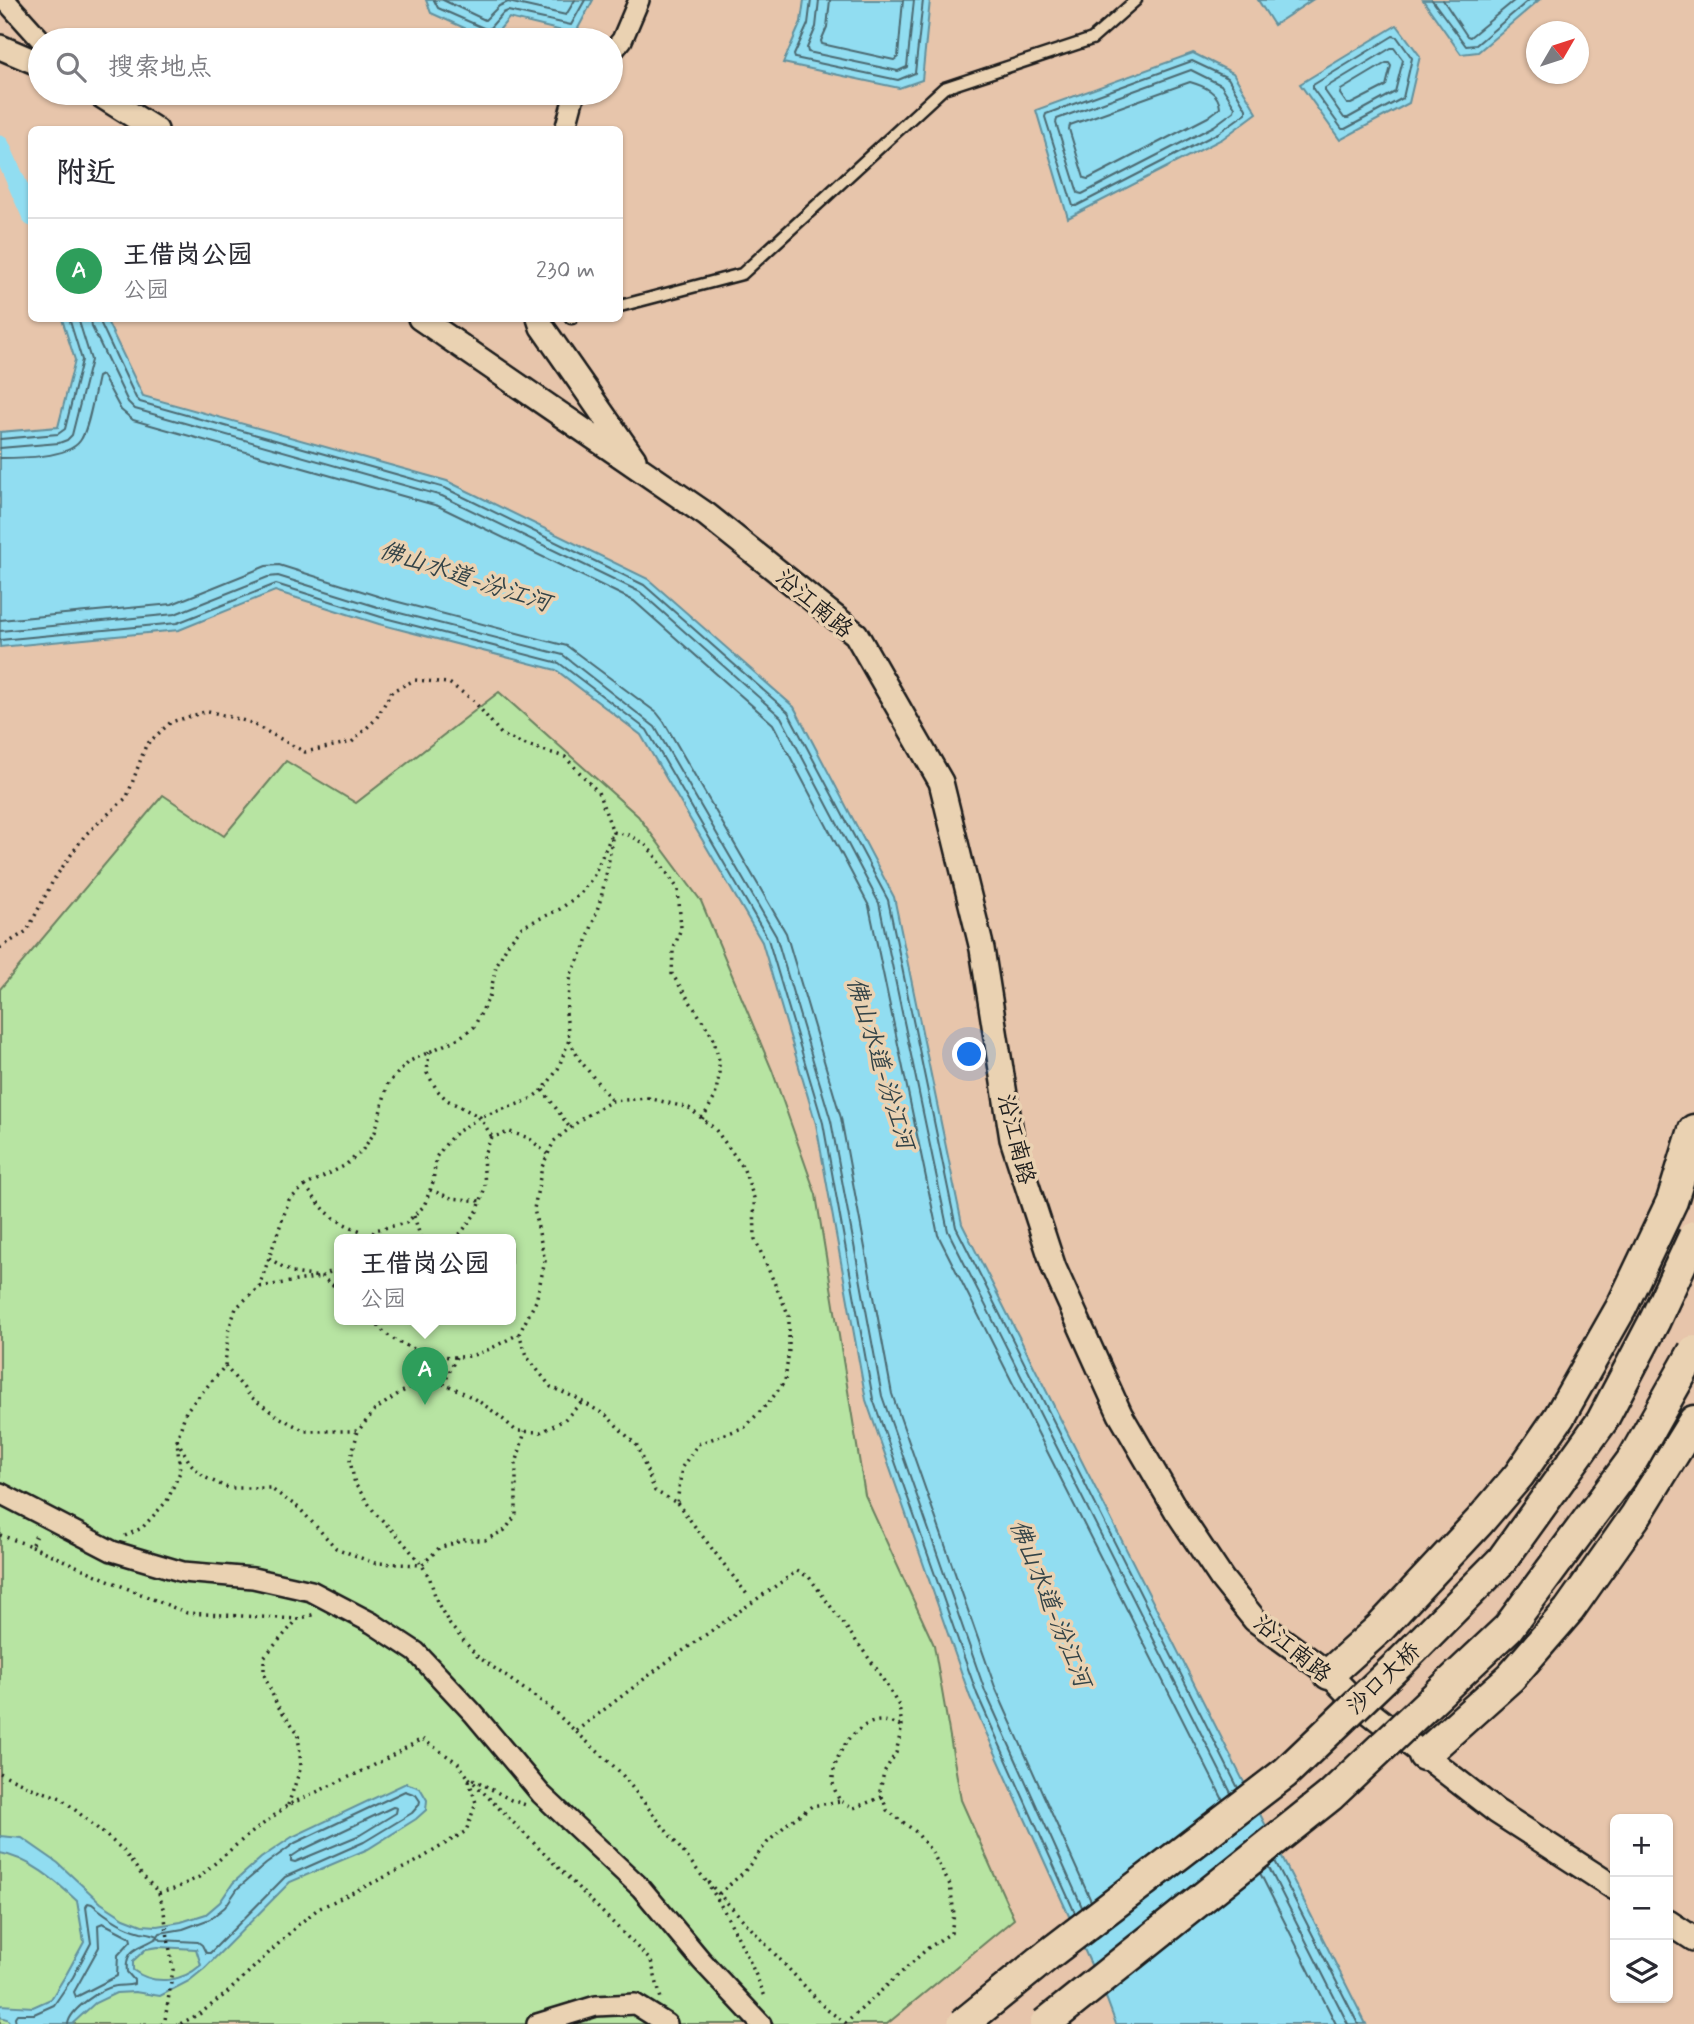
<!DOCTYPE html>
<html lang="zh">
<head>
<meta charset="utf-8">
<style>
	:root { --surface:#fff; --page:#f2f2f3; --text:#2b2b33; --muted:#7c7c81; --line:#e1e1e2; --accent:#111827 }
	body { margin:0; font-family:Mynerve,"LXGW WenKai TC",sans-serif; background:var(--page); color:var(--text) }
	.controls { position:absolute; right:21px; bottom:21px; display:grid; overflow:hidden; border-radius:10px; box-shadow:0 2px 5px #0004 }
	.controls button { width:63px; height:63px; display:grid; place-items:center; padding:0; border:0; border-bottom:2px solid var(--line); background:var(--surface); color:var(--text); font:35px sans-serif }
	.compass { position:absolute; left:1526px; top:21px; width:63px; height:63px; border-radius:50%; background:var(--surface); box-shadow:0 2px 5px #0004; rotate:51deg }
	.you { position:absolute; left:970px; top:1055px; width:24px; height:24px; margin:-18px; border:5px solid #fff; border-radius:50%; background:#1a73e8; box-shadow:0 0 0 10px #1a73e833 }
	.badge { display:grid; place-items:center; width:46px; height:46px; border-radius:50%; background:var(--accent); color:#fff; font-size:23px; font-weight:700 }
	.pin { position:absolute; translate:-50% -58px; filter:drop-shadow(0 2px 4px #0008) }
	.pin::after { content:''; position:absolute; top:37px; width:24px; height:21px; background:inherit; clip-path:polygon(0 0,100% 0,50% 100%) }
	.popup { position:absolute; left:334px; top:1234px; width:182px; height:91px; box-sizing:border-box; display:grid; place-content:center; border-radius:10px; background:var(--surface); filter:drop-shadow(0 2px 5px #0005); font-size:23px; white-space:nowrap; color:var(--muted) }
	.popup b { font-size:26px; color:var(--text) }
	.popup::after { content:''; position:absolute; left:50%; top:100%; margin-left:-14px; border:14px solid transparent; border-top-color:var(--surface) }
	.list { margin:0; padding:0; list-style:none }
	h2 { display:flex; justify-content:space-between; align-items:center; height:91px; margin:0; padding:0 28px; font-size:30px }
	h2 small { font-size:23px; font-weight:400; color:var(--muted) }
	.list li { display:grid; grid-template-columns:46px 1fr auto; gap:21px; align-items:center; box-sizing:border-box; height:105px; padding:0 28px; border-top:2px solid var(--line) }
	.list b { display:block; font-size:26px; white-space:nowrap }
	.list p { margin:0; font-size:23px; white-space:nowrap; color:var(--muted) }
	.list em { font-size:23px; font-style:normal; color:var(--muted) }
	.icon { flex:none; width:38px; height:38px; fill:none; stroke:currentColor; stroke-width:2; stroke-linecap:round; stroke-linejoin:round }
	.map { position:relative; flex:none; width:1694px; height:2024px; overflow:hidden }
	.search { position:absolute; background:var(--surface); box-shadow:0 2px 5px #0004; left:28px; top:28px; width:595px; height:77px; display:flex; align-items:center; gap:18px; box-sizing:border-box; padding:0 24px; border-radius:38px; color:var(--muted); font-size:26px }
	.panel { position:absolute; background:var(--surface); box-shadow:0 2px 5px #0004; left:28px; top:126px; width:595px; height:196px; border-radius:10px }
	.map>svg:first-child { display:block }
</style>
</head>
<body>
<div class="map">
<svg width="1694" height="2024" viewBox="0 0 1694 2024">
	<rect width="100%" height="100%" fill="#e7c5ab"/>
	<filter id="ink" filterUnits="userSpaceOnUse"><feTurbulence type="fractalNoise" baseFrequency=".0143" numOctaves="2"/><feDisplacementMap in="SourceGraphic" scale="14" xChannelSelector="R" yChannelSelector="G"/><feConvolveMatrix kernelMatrix="1 2 1 2 8 2 1 2 1" color-interpolation-filters="sRGB"/></filter>
	<g filter="url(#ink)">
		<path fill="#b7e4a2" stroke="#6a805f" stroke-width="2" fill-rule="evenodd" d="M499 692 638 816 701 901 772 1070 816 1195 865 1495 934 1645 961 1800 1014 1919 887 2024H0V989L163 795 224 836 286 761 356 803ZM339 1239H511V1319H339Z"/>
		<g fill="#91ddf1" stroke="#62909c" stroke-width="2" fill-rule="evenodd">
			<path d="M426 0H593L575 34 509 18 491 40 431 13Z"/>
			<path d="M804 0H930L922 80 899 88 783 63 801 22Z"/>
			<path d="M1258 0H1312L1274 25Z"/>
			<path d="M1423 0H1539L1478 52 1461 54Z"/>
			<path d="M1397 25 1420 56 1409 103 1340 140 1300 84Z"/>
			<path d="M1193 53 1233 73 1257 113 1222 139 1068 218 1036 110Z"/>
			<path d="M62 319H106L143 396 447 481 648 579 794 707 894 897 962 1224 1366 2024H1116L1107 2000 970 1697 866 1400 816 1124 762 942 641 735 556 670 379 624 275 591 179 630 0 647V432L58 427 75 360Z"/>
			<path d="M406 1783 420 1788 427 1800 426 1810 416 1819 368 1849 290 1882 205 1968 189 1981 160 1996 135 1992 116 1993 95 2003 72 2024H11L7 2019 0 2017V2005L33 2007 51 1999 67 1973 84 1942 77 1901C56 1881 29 1858 0 1853V1836L22 1838 58 1863 101 1903 124 1918 142 1925 157 1926 181 1922 206 1914 220 1902 233 1883 261 1858 292 1837ZM158 1947 196 1949 201 1965C182 1982 154 1986 133 1970V1961L146 1949Z"/>
		</g>
		<g fill="none" stroke-linecap="round" stroke-linejoin="round">
			<g stroke="#4b6971" stroke-width="2">
				<path d="M434 0 438 8 488 30 503 13 508 11 571 25 585 0"/>
				<path d="M443 0 485 20 499 6 508 2 566 15 575 0"/>
				<path d="M811 0 808 24 794 55 795 58 898 80 915 73 923 0"/>
				<path d="M819 0 816 27 807 48 808 52 898 71 907 67 914 0"/>
				<path d="M830 0 827 27 821 41 822 44 894 60 898 57 903 0"/>
				<path d="M1432 0 1466 46 1476 45 1529 0"/>
				<path d="M1443 0 1467 36 1470 37 1515 0"/>
				<path d="M1393 36 1397 37 1412 58 1403 98 1345 129H1342L1313 89V85Z"/>
				<path d="M1391 48H1394L1403 60 1395 92 1348 118H1344L1325 91V88Z"/>
				<path d="M1192 61 1228 78 1246 109V113L1218 133 1076 206H1073L1045 117 1046 114Z"/>
				<path d="M1389 63 1391 66 1386 86 1351 104H1347L1340 94 1341 90 1386 63Z"/>
				<path d="M1191 70 1221 85 1235 107 1234 111 1214 126 1082 194 1078 193 1056 123 1057 119Z"/>
				<path d="M1190 82C1204 86 1219 92 1220 108L1208 117 1088 179 1084 178 1069 129 1070 125Z"/>
				<path d="M91 318 92 327 128 402 135 409 442 496 640 592 781 717 879 903 948 1231 1231 1793"/>
				<path d="M100 318 101 324 136 398 140 402 445 488 644 585 788 712 888 900 956 1227 1238 1788"/>
				<path d="M0 439 58 434 65 429 82 360 69 318"/>
				<path d="M0 448 59 443 67 440 72 435 91 360 78 318"/>
				<path d="M0 458C20 458 68 458 80 441 89 429 94 393 98 377L102 375 121 410 133 420 438 506 634 601 773 724 869 906 938 1235 1223 1800"/>
				<path d="M0 620 172 604 266 566 279 565 387 599 567 646 657 713 664 722 786 933 841 1118 892 1394 995 1687 1091 1901"/>
				<path d="M0 631 175 614 268 577 278 576 384 609 563 655 655 727 776 936 831 1121 882 1396 985 1691 1082 1907"/>
				<path d="M0 640 177 623 276 584 381 617 559 663 647 730 768 939 823 1123 873 1399 977 1694 1075 1913"/>
				<path d="M393 1807 397 1808 396 1813 360 1835 295 1862 291 1861V1857L300 1851Z"/>
				<path d="M1275 1861 1358 2024"/>
				<path d="M1268 1866 1348 2024"/>
				<path d="M1260 1873 1336 2024"/>
				<path d="M103 1923 130 1937 131 1941 118 1955 117 1976 76 1997 74 1992 99 1947 98 1925Z"/>
				<path d="M16 2024 15 2017 17 2014H34L54 2005 73 1977 91 1943 86 1907 88 1903 92 1904C105 1915 124 1928 141 1932 148 1933 152 1933 158 1936L160 1933 183 1929 210 1919 225 1907 238 1888 266 1864 295 1843 405 1791 416 1795 420 1801 419 1805 412 1813 364 1842 285 1877 210 1953H206L202 1945 198 1942 161 1940 158 1937C143 1948 124 1946 127 1972L134 1980V1984C128 1986 122 1985 116 1986 102 1988 70 2009 68 2024"/>
			</g>
			<path stroke="#91ddf1" stroke-width="19" d="M0 145 32 217"/>
			<defs>
				<g id="service">
					<path d="M620 306 742 274 944 88 1092 39 1136 0"/>
					<path d="M571 318H572"/>
				</g>
				<g id="minor">
					<path d="M5 0 41 40"/>
					<path d="M611 53 622 40 639 0"/>
					<path d="M565 130 574 96 577 93"/>
					<path d="M0 1493 112 1551 183 1572 253 1578 311 1591 372 1623 416 1652 473 1713 541 1794 641 1888 701 1960 761 2024"/>
					<path d="M537 2024 596 2006 635 2004 667 2024"/>
				</g>
				<g id="tertiary">
					<path d="M0 47 40 64"/>
					<path d="M97 93 156 130"/>
					<path d="M420 318 707 515 856 634 941 782 982 949 1012 1139 1054 1268 1120 1414 1176 1510 1222 1579 1255 1620 1329 1674 1356 1702 1496 1811 1615 1888"/>
					<path d="M539 318 542 327 634 459"/>
					<path d="M1668 1922 1694 1939"/>
				</g>
				<g id="primary">
					<path d="M1329 1674 1380 1628 1479 1522 1519 1475 1559 1417 1621 1308 1672 1201 1694 1130"/>
					<path d="M1424 1755 1511 1677 1569 1610 1636 1515 1694 1421"/>
				</g>
			</defs>
			<use href="#service" stroke="#1c1c1c" stroke-width="15"/>
			<use href="#minor" stroke="#1c1c1c" stroke-width="24"/>
			<use href="#tertiary" stroke="#1c1c1c" stroke-width="28"/>
			<use href="#primary" stroke="#1c1c1c" stroke-width="35"/>
			<g stroke="#1c1c1c" stroke-width="3.5" stroke-dasharray="2 5" stroke-linecap="butt">
				<path d="M0 948 27 931 54 879 85 835 127 797 146 745 171 722 208 711 249 722 305 752 352 742 376 719 392 691 415 680 449 683 473 700 502 735 523 744 565 757 598 792 613 832 608 866 601 898 585 947 571 974 566 1013 569 1040 579 1059 612 1101"/>
				<path d="M429 1052 427 1073 437 1090 447 1100 480 1117 492 1137"/>
				<path d="M543 1090 570 1128"/>
				<path d="M648 1098 689 1108 715 1129 743 1167 754 1198 755 1239 789 1316V1350L785 1381 770 1401 745 1427 698 1444 682 1467 677 1503 655 1491 637 1446 607 1416 576 1398 551 1387 528 1358 519 1334 536 1301 545 1261 534 1209 542 1167 554 1141 584 1117 612 1101Z"/>
				<path d="M305 1186C325 1211 329 1219 361 1231L362 1239"/>
				<path d="M430 1190 451 1198 481 1201"/>
				<path d="M414 1216 421 1239"/>
				<path d="M369 1239 375 1230 406 1223 424 1206 433 1182 436 1157 453 1135 480 1117 527 1101 543 1090 558 1069 569 1040"/>
				<path d="M454 1239 461 1233 478 1210 485 1187 483 1156 492 1137 510 1132 529 1138 547 1154"/>
				<path d="M269 1258 292 1273 321 1277 339 1289"/>
				<path d="M259 1287 289 1200 305 1186 344 1166 361 1152 375 1132 388 1083 410 1061 459 1038 474 1027 490 995 496 966 508 944 522 927 560 909 580 894 593 877 613 832 629 835 644 843 656 857 678 889 681 928 673 951 672 974 713 1037 719 1060V1075L715 1097 702 1119"/>
				<path d="M374 1319C377 1323 381 1329 384 1332 404 1350 448 1362 473 1355 489 1351 504 1341 519 1334"/>
				<path d="M456 1357 444 1384C472 1395 494 1410 516 1431L541 1432 564 1420 582 1402"/>
				<path d="M225 1366 251 1397 277 1416 305 1431H358"/>
				<path d="M444 1384 418 1383 398 1394 375 1410 358 1431 350 1461 355 1484 375 1513 399 1537 422 1565 430 1579 437 1602 450 1625 477 1656 548 1706 620 1772 706 1881"/>
				<path d="M177 1440 190 1463 204 1477 228 1488H270L299 1508 336 1548 374 1563 422 1565 439 1548 464 1540H485L505 1530 516 1515V1464L525 1431"/>
				<path d="M677 1503 749 1597"/>
				<path d="M0 1535 31 1546 37 1533"/>
				<path d="M125 1536 142 1528 167 1501 180 1472 177 1440 186 1411 225 1366 228 1332 236 1308 259 1287 321 1277 339 1267"/>
				<path d="M31 1546 133 1591 187 1613 298 1619 315 1614"/>
				<path d="M576 1731 664 1664 797 1571 809 1577 876 1668 899 1706 902 1726 896 1753 884 1772 880 1791 887 1810 916 1832 932 1852 950 1885 954 1914 951 1933 928 1948 846 2023 826 2009 706 1880"/>
				<path d="M0 1773 32 1788 61 1798 122 1849 141 1874 159 1893 174 1889 199 1877 242 1840 288 1805 369 1768 422 1739 458 1763 468 1777 476 1803 466 1831 414 1863 318 1909 299 1924 227 1993 201 2013 180 2024"/>
				<path d="M469 1778 651 1961 661 1999"/>
				<path d="M473 1779 511 1800 526 1805"/>
				<path d="M882 1797 854 1808 840 1801C837 1795 833 1787 833 1781 832 1757 855 1721 881 1721 888 1721 896 1725 902 1726"/>
				<path d="M288 1805 301 1767 298 1733 277 1705 264 1675V1657L298 1619"/>
				<path d="M710 1887C732 1923 750 1960 766 1999"/>
				<path d="M159 1893 164 1912 173 1970 165 2020 162 2024"/>
				<path d="M719 1894 744 1872 767 1843 787 1824 812 1806 840 1801"/>
			</g>
			<use href="#service" stroke="#ead2b2" stroke-width="10"/>
			<use href="#minor" stroke="#ead2b2" stroke-width="19"/>
			<use href="#tertiary" stroke="#ead2b2" stroke-width="23"/>
			<use href="#primary" stroke="#ead2b2" stroke-width="30"/>
			<defs>
				<g id="primary-bridge">
					<path d="M963 2024 1049 1954 1285 1773 1402 1661 1502 1560 1602 1421 1655 1320 1694 1236"/>
					<path d="M1045 2024 1330 1796 1508 1628 1633 1459 1694 1351"/>
				</g>
			</defs>
			<use href="#primary-bridge" stroke="#1c1c1c" stroke-width="35" stroke-linecap="butt"/>
			<use href="#primary-bridge" stroke="#ead2b2" stroke-width="30"/>
		</g>
	</g>
	<g text-anchor="middle" stroke-width="7" stroke-linejoin="round" paint-order="stroke">
		<g font-size="23" fill="#1c1c1c" stroke="#ead2b2">
			<text transform="translate(815 603) rotate(40)" y="8">沿江南路</text>
			<text transform="translate(1017 1139) rotate(76)" y="8">沿江南路</text>
			<text transform="translate(1293 1648) rotate(39)" y="8">沿江南路</text>
			<text transform="translate(1383 1678) rotate(-44)" y="8">沙口大桥</text>
		</g>
		<g font-size="24" font-style="italic" fill="#334347" stroke="#ead2b2">
			<text transform="translate(465 576) rotate(18)" y="8">佛山水道-汾江河</text>
			<text transform="translate(881 1063) rotate(73)" y="8">佛山水道-汾江河</text>
			<text transform="translate(1051 1603) rotate(68)" y="8">佛山水道-汾江河</text>
		</g>
	</g>
</svg>
<div class="controls">
<button>+</button>
<button>−</button>
<button><svg class="icon" aria-label="layers" viewBox="0 0 24 24"><path d="M12 4l9 5-9 5-9-5zM3 14l9 5 9-5"/></svg></button>
</div>
<svg class="compass" viewBox="-18 -18 36 36"><path d="M0-13l5 13h-10z" fill="#e53935"/><path d="M0 13l5-13h-10z" fill="#7c7c81"/></svg>
<div class="you"></div>
<div class="pin badge" style="left:425px;top:1405px;background:#2e9e5b">A</div>
<div class="popup"><b>王借岗公园</b>公园</div>
<div class="search"><svg class="icon" aria-label="search" viewBox="0 0 24 24"><circle cx="10" cy="10" r="6"/><path d="M15 15l6 6"/></svg>搜索地点</div>
<section class="panel">
<h2>附近<small></small></h2>
<ul class="list">
<li><span class="badge" style="background:#2e9e5b">A</span><div><b>王借岗公园</b><p>公园</p></div><em>230 m</em></li>
</ul>
</section>
</div>
</body>
</html>
